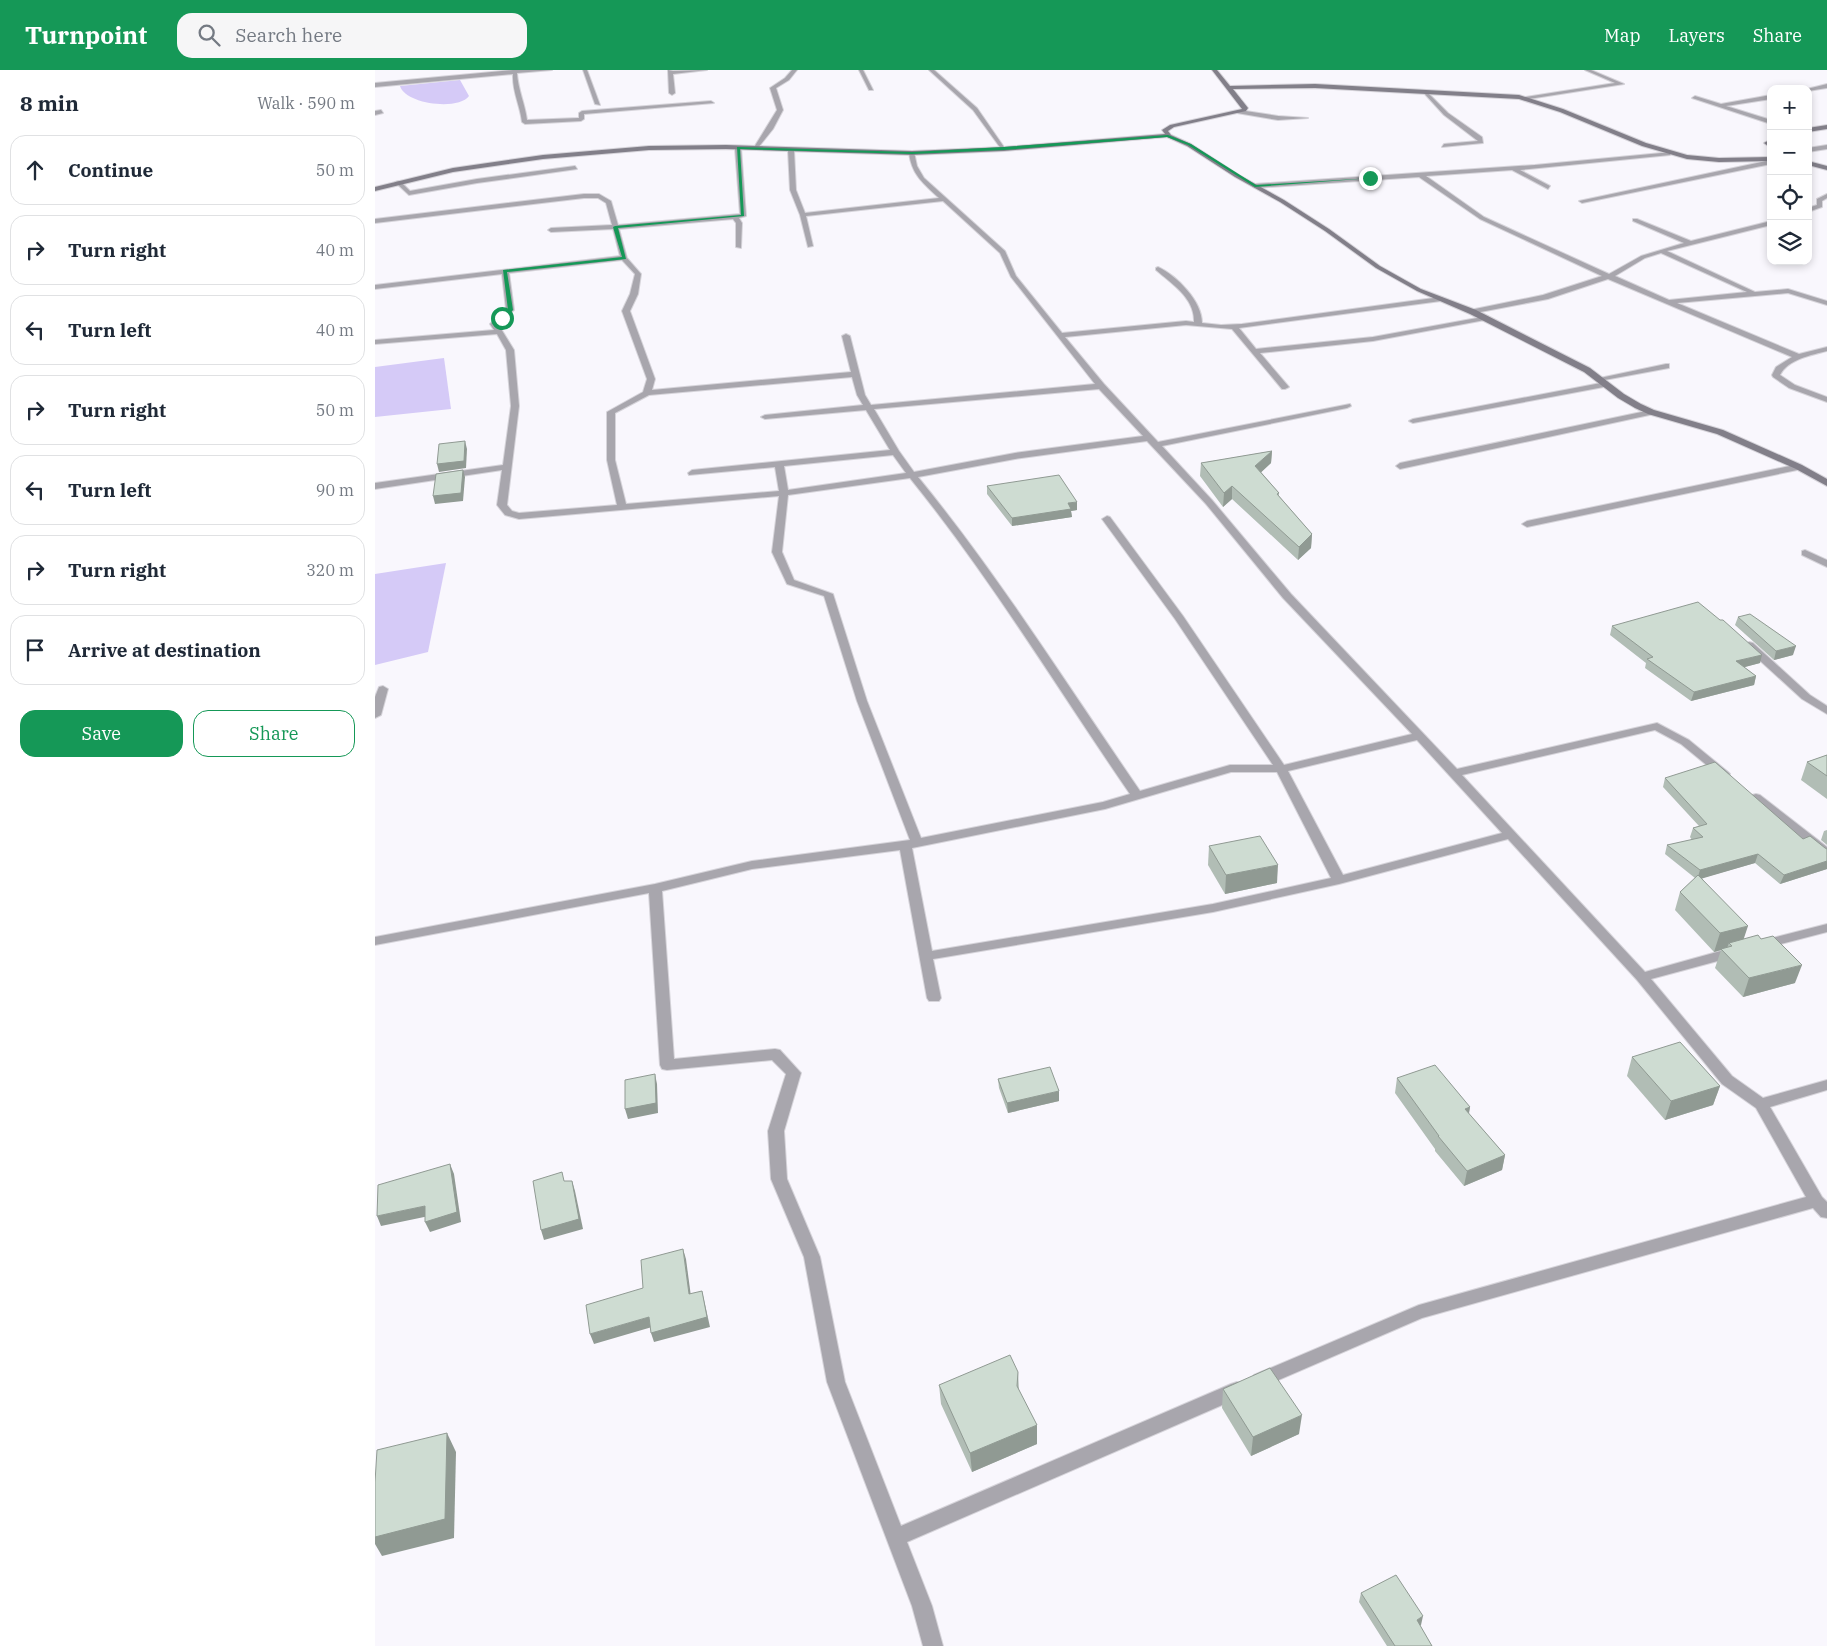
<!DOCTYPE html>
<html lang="en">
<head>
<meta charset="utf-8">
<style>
	:root { --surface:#fff; --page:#f6f6f7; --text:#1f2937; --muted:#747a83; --line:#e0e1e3; --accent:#159857 }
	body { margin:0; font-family:"IBM Plex Serif",serif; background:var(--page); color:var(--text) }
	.controls { position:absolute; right:15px; top:15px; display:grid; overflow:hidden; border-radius:10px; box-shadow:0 2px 8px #0003 }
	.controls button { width:45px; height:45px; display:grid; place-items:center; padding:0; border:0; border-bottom:1px solid var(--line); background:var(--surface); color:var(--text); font:25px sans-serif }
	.stop { position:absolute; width:15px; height:15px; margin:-11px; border:4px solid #159857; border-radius:50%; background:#fff }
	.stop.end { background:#159857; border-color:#fff; box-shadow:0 1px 5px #0008 }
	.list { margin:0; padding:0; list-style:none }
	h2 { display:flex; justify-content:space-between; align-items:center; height:65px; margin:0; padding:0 20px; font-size:21px }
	h2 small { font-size:16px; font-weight:400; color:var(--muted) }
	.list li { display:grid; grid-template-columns:32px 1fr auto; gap:15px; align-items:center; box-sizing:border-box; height:70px; margin:0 10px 10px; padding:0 10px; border:1px solid var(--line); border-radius:15px }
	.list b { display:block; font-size:19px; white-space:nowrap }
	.list em { font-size:16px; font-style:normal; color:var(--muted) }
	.actions { display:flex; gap:10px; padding:15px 20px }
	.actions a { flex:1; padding:11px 0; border:1px solid var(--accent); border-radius:15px; text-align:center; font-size:18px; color:var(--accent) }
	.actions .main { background:var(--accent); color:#fff }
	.icon { flex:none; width:28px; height:28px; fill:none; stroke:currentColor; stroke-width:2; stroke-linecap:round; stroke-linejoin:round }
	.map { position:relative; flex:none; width:1452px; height:1576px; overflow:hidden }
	header { display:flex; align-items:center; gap:30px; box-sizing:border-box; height:70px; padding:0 25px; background:var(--accent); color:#fff }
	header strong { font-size:24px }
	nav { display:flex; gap:28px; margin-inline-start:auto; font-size:18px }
	.search { width:350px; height:45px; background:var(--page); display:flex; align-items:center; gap:12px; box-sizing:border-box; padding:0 18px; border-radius:15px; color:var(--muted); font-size:19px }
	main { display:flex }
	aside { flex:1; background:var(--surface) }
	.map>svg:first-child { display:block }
</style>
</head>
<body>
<header>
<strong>Turnpoint</strong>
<div class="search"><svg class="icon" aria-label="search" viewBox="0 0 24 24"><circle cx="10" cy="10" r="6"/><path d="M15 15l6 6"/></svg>Search here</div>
<nav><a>Map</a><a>Layers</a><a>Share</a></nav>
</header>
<main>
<aside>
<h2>8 min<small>Walk · 590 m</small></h2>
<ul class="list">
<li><svg class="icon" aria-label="ahead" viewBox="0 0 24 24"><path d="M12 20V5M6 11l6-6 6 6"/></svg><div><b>Continue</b></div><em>50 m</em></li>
<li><svg class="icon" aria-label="right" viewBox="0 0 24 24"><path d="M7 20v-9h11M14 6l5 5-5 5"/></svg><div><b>Turn right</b></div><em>40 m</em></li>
<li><svg class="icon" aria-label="left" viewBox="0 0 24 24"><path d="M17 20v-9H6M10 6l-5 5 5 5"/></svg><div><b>Turn left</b></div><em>40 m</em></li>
<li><svg class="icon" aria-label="right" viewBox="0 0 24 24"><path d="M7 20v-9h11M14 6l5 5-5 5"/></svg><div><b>Turn right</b></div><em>50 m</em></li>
<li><svg class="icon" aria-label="left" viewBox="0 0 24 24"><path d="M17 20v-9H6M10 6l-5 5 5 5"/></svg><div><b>Turn left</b></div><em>90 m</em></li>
<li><svg class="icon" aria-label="right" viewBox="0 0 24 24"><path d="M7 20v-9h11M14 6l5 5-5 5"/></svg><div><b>Turn right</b></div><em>320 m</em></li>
<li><svg class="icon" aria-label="arrive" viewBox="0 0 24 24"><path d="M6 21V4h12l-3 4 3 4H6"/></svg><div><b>Arrive at destination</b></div></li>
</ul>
<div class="actions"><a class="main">Save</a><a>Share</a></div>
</aside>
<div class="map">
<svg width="1452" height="1576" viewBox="0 0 1452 1576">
	<rect width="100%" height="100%" fill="#f9f7fd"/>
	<g fill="#d5caf7">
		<path d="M85 10 94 26C83 41 30 34 25 16Z"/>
		<path d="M69 288 76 339 0 347V297Z"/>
		<path d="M71 493 53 582 0 595V504Z"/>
	</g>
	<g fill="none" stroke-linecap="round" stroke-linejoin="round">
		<defs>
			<g id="street">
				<path d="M138 0H177L142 3C143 20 150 34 152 50L204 48V43L207 41 336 31 339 33 209 44V49L206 51 150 54 147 52C145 35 137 21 138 4L0 17V13Z"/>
				<path d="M208 0H212L225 35 220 34Z"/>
				<path d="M293 0 298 1 332 0 298 4 300 23 297 25 294 23Z"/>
				<path d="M417 0H422L414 10 401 18 408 40 398 59 382 79H378L402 40 395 18 410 8Z"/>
				<path d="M484 0H488L498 20H494Z"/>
				<path d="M554 0H559L602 38 631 80H627L598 40Z"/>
				<path d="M1210 0H1216L1249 14 1148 30 1145 28 1240 13Z"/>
				<path d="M1452 14V18L1433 21 1432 19Z"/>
				<path d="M1048 22H1052L1073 43 1107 67 1108 73 1067 77 1069 74 1103 71 1069 45Z"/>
				<path d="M1396 25V29L1351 36 1396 50V54L1317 28 1320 26 1346 34Z"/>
				<path d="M6 40 8 43 0 45V41Z"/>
				<path d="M864 40 903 46 933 48 903 50 862 43Z"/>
				<path d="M1452 75V79L1433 82V78Z"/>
				<path d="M363 76 366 78 371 146 364 148 367 153 366 178 361 177V153L358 149 244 159 252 188 266 204 263 224 255 241 280 309 277 320 476 302 467 266 471 264 475 266 490 325 496 335 720 314 636 207 625 183 568 131 431 146 438 176 433 177 425 145 415 120 413 80 416 78 419 80 421 120 430 143 564 128C548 113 537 105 534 83L539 82 542 96 549 108 630 181 641 206 687 263 811 251 819 252C820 228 797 214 781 200V198L783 197C802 206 827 231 827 253L846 255 867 254 1066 227 1070 229 1066 231 864 258 881 279 998 267 1113 246V250H1110L998 271 885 283 914 317 910 319H907L857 259 811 255 690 267 729 314 783 372 975 334 976 336 972 338 787 376 837 430 916 524 1082 699 1282 653 1314 670 1353 702 1355 704 1353 706H1345L1306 674 1280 660 1087 705 1270 902 1360 877 1365 879 1367 882 1365 885 1276 909 1357 1006 1388 1028 1452 1010V1020L1395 1037 1447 1127 1452 1132V1148L1446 1147 1438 1138 1047 1248 885 1318 879 1315 876 1310 879 1305 1044 1235 1431 1127 1381 1038 1347 1014 1262 910 1133 769 964 814 838 842 558 889 566 928 564 931H554L552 928 525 780 377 799 287 821 299 989 400 979 405 980 426 1003 409 1061 412 1109 445 1187 470 1312 526 1456 856 1314 862 1312 868 1314 871 1320 868 1326 532 1472 557 1536 568 1576H548L537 1536 452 1312 429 1187 396 1109 393 1061 411 1004 397 990 292 1000 287 999 285 995 274 823 0 875V867L280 814 377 791 535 770 482 631 449 526 412 514 397 482 404 426 144 449 130 445 122 435 127 400 0 419V413L128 395 136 336 131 280 122 264 0 274V270L119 260 115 254 131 239 127 204 0 219V215L245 186 238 159 176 162 173 160 176 158 237 155 231 133 223 128H209L0 153V149L209 124H224L236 131 243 155 365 144 360 78ZM247 190 260 204 255 224 247 241 272 309 268 322 232 342V390L242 435 144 443 137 441 132 435 144 336 139 280 123 254 139 240 134 203ZM477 307 482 325 488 335 390 345 386 347 390 349 491 340 515 380 317 400 313 403 314 405 400 397 404 421 251 434 240 390V343L274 325ZM724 319 768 366 640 383 539 402 524 381 499 339ZM772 371 831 434 908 528 1037 664 909 695 808 546 735 447 732 446 727 449 800 549 898 695H855L765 721C692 615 624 506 543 407L640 389ZM518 385 531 403 413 420 409 396ZM535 408C616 508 682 618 755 724L728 732 546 768 492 631 458 524 419 510 407 482 413 425ZM1042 670 1127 763 968 805 913 701ZM856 702H902L956 808 838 834 557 881 537 778 730 739Z"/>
				<path d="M1297 82 1295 85 1145 100 1175 116 1173 119 1137 100 1051 106 1109 147 1234 204 1266 186 1309 173 1258 151V149H1262L1316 171 1396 151V155L1292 181 1380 222 1413 219 1452 231V235L1413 223 1302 233 1424 284 1452 277V281C1437 285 1413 289 1405 305L1420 315 1452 327V332L1414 318 1398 307 1397 305 1401 297 1417 287 1233 209 1173 229 1095 244V240L1168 225 1227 206 1105 149 1044 107 880 118 877 116 880 114 1160 95ZM1286 183 1372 222 1294 230 1240 206 1270 188Z"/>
				<path d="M1396 90V94L1207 133 1204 131Z"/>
				<path d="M200 96 202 99 102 113 34 125 20 112 25 111 35 121 102 109Z"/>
				<path d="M1452 124V128L1447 131V137L1433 142V138L1442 135V129Z"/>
				<path d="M1291 294H1294V298L1224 311 1220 309Z"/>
				<path d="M1231 312 1235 314 1234 316 1038 353 1034 351 1038 349Z"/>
				<path d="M1276 340H1279V344L1025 399 1021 396 1025 393Z"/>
				<path d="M1424 394 1428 397 1427 399 1152 457 1147 454 1152 451Z"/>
				<path d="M1430 480 1452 490V497L1427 485V481Z"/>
				<path d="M1374 572 1378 573 1435 625 1452 636V644L1427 629 1370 577 1369 575Z"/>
				<path d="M8 616 13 619 6 645 0 648V627L4 617Z"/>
				<path d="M1381 724 1385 725 1452 777V787L1448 786 1377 731 1375 728 1377 725Z"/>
				<path d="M1452 854V862L1387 879 1382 878 1380 875 1382 872Z"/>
			</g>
			<g id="secondary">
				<path d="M837 0H842L855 16 940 14 1144 25 1188 39 1271 73 1312 85 1344 88 1396 87V91L1344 92 1312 89 1267 76 1185 42 1144 29 940 18 858 19 873 38 871 41 799 57 793 61 796 65 816 74 864 105 909 130 954 159 1005 196 1046 219 1101 240 1215 298 1249 324 1266 334 1279 340 1348 360 1427 395 1452 409V416L1421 399 1342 364 1273 344 1260 338 1243 328 1209 302 1095 244 1042 221 1001 198 950 161 905 132 860 107 812 76 792 67 629 81 537 85 351 79 274 80 168 89 78 102 0 121V117L78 98 168 85 274 76 351 75 537 81 629 77 790 64 787 60 795 55 867 39Z"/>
				<path d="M1452 55V59L1433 62V58Z"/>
				<path d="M1396 69V78L1389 73Z"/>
				<path d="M1433 91 1452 96V100L1433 95Z"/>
			</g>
		</defs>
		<use href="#street" stroke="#d6d4da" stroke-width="2"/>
		<use href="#secondary" stroke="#d6d4da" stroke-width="2"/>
		<use href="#street" fill="#a8a6ad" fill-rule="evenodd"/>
		<use href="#secondary" fill="#827f89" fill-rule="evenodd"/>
	</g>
	<g fill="#b1bdb5">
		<path d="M897 381 896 393 886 402 904 423V426L937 464 936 478 923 490 857 429 848 437 825 406 826 393Z"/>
		<path d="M612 416 702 440 696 441 697 447 637 456 612 424Z"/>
		<path d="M1363 547 1418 585 1399 590 1360 555Z"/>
		<path d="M1237 556 1385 593 1369 597 1381 606 1379 615 1316 631 1270 598 1271 593 1235 565Z"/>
		<path d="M1452 685V729L1426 710 1432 692Z"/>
		<path d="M1290 708 1452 779V799L1405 814 1380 793 1327 808 1369 869 1420 913 1368 927 1340 898 1346 880 1339 882 1300 840 1305 822 1320 808 1290 784 1292 775 1317 770 1315 767 1318 758 1324 756 1288 717Z"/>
		<path d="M1452 760V775L1446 770 1449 761Z"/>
		<path d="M834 776 902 813 850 824 833 795Z"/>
		<path d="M1257 987 1345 1016 1338 1035 1290 1050 1252 1006Z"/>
		<path d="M1022 1008 1095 1037 1094 1044 1130 1085 1127 1100 1089 1116 1060 1081V1079L1020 1023Z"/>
		<path d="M623 1009 684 1031 633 1043 624 1018Z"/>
		<path d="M643 1302 644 1320 662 1374 597 1402 566 1334 564 1315Z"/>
		<path d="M848 1319 924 1364 876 1386 847 1338Z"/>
		<path d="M986 1523 1046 1555 1045 1556 1057 1576H1012L984 1532Z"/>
	</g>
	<g fill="#909a93">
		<path d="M90 371 92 379 91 398 64 402 62 394Z"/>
		<path d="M897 381 896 393 879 409 880 396Z"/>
		<path d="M88 400 90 407 88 431 60 434 58 426Z"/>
		<path d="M857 416V429L848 437 849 423Z"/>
		<path d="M702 432V440L696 441 697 447 637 456V448L693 433Z"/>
		<path d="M937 464 936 478 923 490 924 477Z"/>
		<path d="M1421 576 1418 585 1399 590 1401 581Z"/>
		<path d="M1387 585 1385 593 1359 600 1361 591Z"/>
		<path d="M1381 606 1379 615 1316 631 1319 622Z"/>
		<path d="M1383 784 1380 793 1322 810 1325 800Z"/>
		<path d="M1452 791V799L1405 814 1409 805Z"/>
		<path d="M903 795 902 813 850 824 851 805Z"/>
		<path d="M1373 856 1367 874 1357 876 1354 873 1352 878 1346 879V880L1339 882 1345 863Z"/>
		<path d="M1427 895 1420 913 1368 927 1374 908Z"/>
		<path d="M280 1004 282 1014 283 1043 253 1049 250 1039Z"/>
		<path d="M1345 1016 1338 1035 1290 1050 1296 1031Z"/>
		<path d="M684 1021V1031L633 1043 632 1033Z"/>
		<path d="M1095 1037 1092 1052 1090 1039Z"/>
		<path d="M1130 1085 1127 1100 1089 1116 1092 1101Z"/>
		<path d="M75 1094 79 1104 86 1152 55 1162 50 1152Z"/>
		<path d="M197 1111 200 1121 208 1159 169 1170 166 1160Z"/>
		<path d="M50 1136 54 1146 6 1156 2 1146Z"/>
		<path d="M308 1179 311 1189 317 1234 314 1224Z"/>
		<path d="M327 1221 335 1257 279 1272 276 1263Z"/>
		<path d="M274 1247 277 1257 219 1274 215 1264Z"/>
		<path d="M927 1345 924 1364 876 1386 878 1367Z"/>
		<path d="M662 1355V1374L597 1402 595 1383Z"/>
		<path d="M72 1363 81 1382 79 1468 7 1486 0 1474V1467Z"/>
		<path d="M1048 1546 1046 1555 1039 1559 1042 1550Z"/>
	</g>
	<g fill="#cedcd2" stroke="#909a93">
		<path d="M90 371 89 391 62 394 64 374Z"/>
		<path d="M897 381 880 396 904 423 902 424 937 464 924 477 857 416 849 423 826 393Z"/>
		<path d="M88 400 86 423 58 426 61 404Z"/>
		<path d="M684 405 702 432 693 433 696 439 637 448 612 416Z"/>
		<path d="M1323 532 1345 550H1348L1387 585 1361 591 1381 606 1319 622 1272 589 1278 587 1237 556Z"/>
		<path d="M1375 544 1421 576 1401 581 1363 547Z"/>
		<path d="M1452 685V706L1432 692Z"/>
		<path d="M1340 692 1428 769 1435 766 1450 778 1452 779V791L1409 805 1383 784 1325 800 1292 775 1328 767 1318 758 1332 754 1290 708Z"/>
		<path d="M885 766 903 795 851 805 834 776Z"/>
		<path d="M1323 805 1373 856 1345 863 1305 822Z"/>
		<path d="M1383 865 1386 869 1398 866 1427 895 1374 908 1346 879 1357 876 1354 873Z"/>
		<path d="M1305 972 1345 1016 1296 1031 1257 987Z"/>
		<path d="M1060 995 1095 1037 1090 1039 1130 1085 1092 1101 1063 1066H1064L1022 1008Z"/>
		<path d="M675 997 684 1021 632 1033 623 1009Z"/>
		<path d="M280 1004 281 1033 250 1039V1010Z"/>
		<path d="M75 1094 82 1142 50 1152V1136L2 1146 3 1115Z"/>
		<path d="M187 1102 189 1111H197L204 1149 166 1160 158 1111Z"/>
		<path d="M308 1179 314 1224 327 1221 332 1247 276 1263 274 1247 215 1264 211 1235 268 1218 266 1190Z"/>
		<path d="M635 1285 643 1302 642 1316 662 1355 595 1383 564 1315Z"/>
		<path d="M895 1298 927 1345 878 1367 848 1319Z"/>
		<path d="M72 1363 70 1449 0 1467V1412L2 1380Z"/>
		<path d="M1021 1505 1048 1546 1042 1550 1057 1576H1020L986 1523Z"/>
	</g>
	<path fill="#159857" d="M793 65 816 74 881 115 997 108 880 117 813 75 792 67 629 80 537 84 365 79 369 146 243 158 251 189 132 202 138 240 129 249 125 248 133 240 128 200 247 187 238 157 240 156 366 145 362 77 537 82 629 77Z"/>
</svg>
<div class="controls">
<button>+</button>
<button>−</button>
<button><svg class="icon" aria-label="locate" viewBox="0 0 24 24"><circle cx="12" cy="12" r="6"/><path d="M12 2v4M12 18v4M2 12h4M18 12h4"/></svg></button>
<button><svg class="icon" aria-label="layers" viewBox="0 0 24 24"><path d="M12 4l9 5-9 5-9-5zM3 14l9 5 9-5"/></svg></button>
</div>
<div class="stop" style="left:127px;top:248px"></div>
<div class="stop end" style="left:995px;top:108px"></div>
</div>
</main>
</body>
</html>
